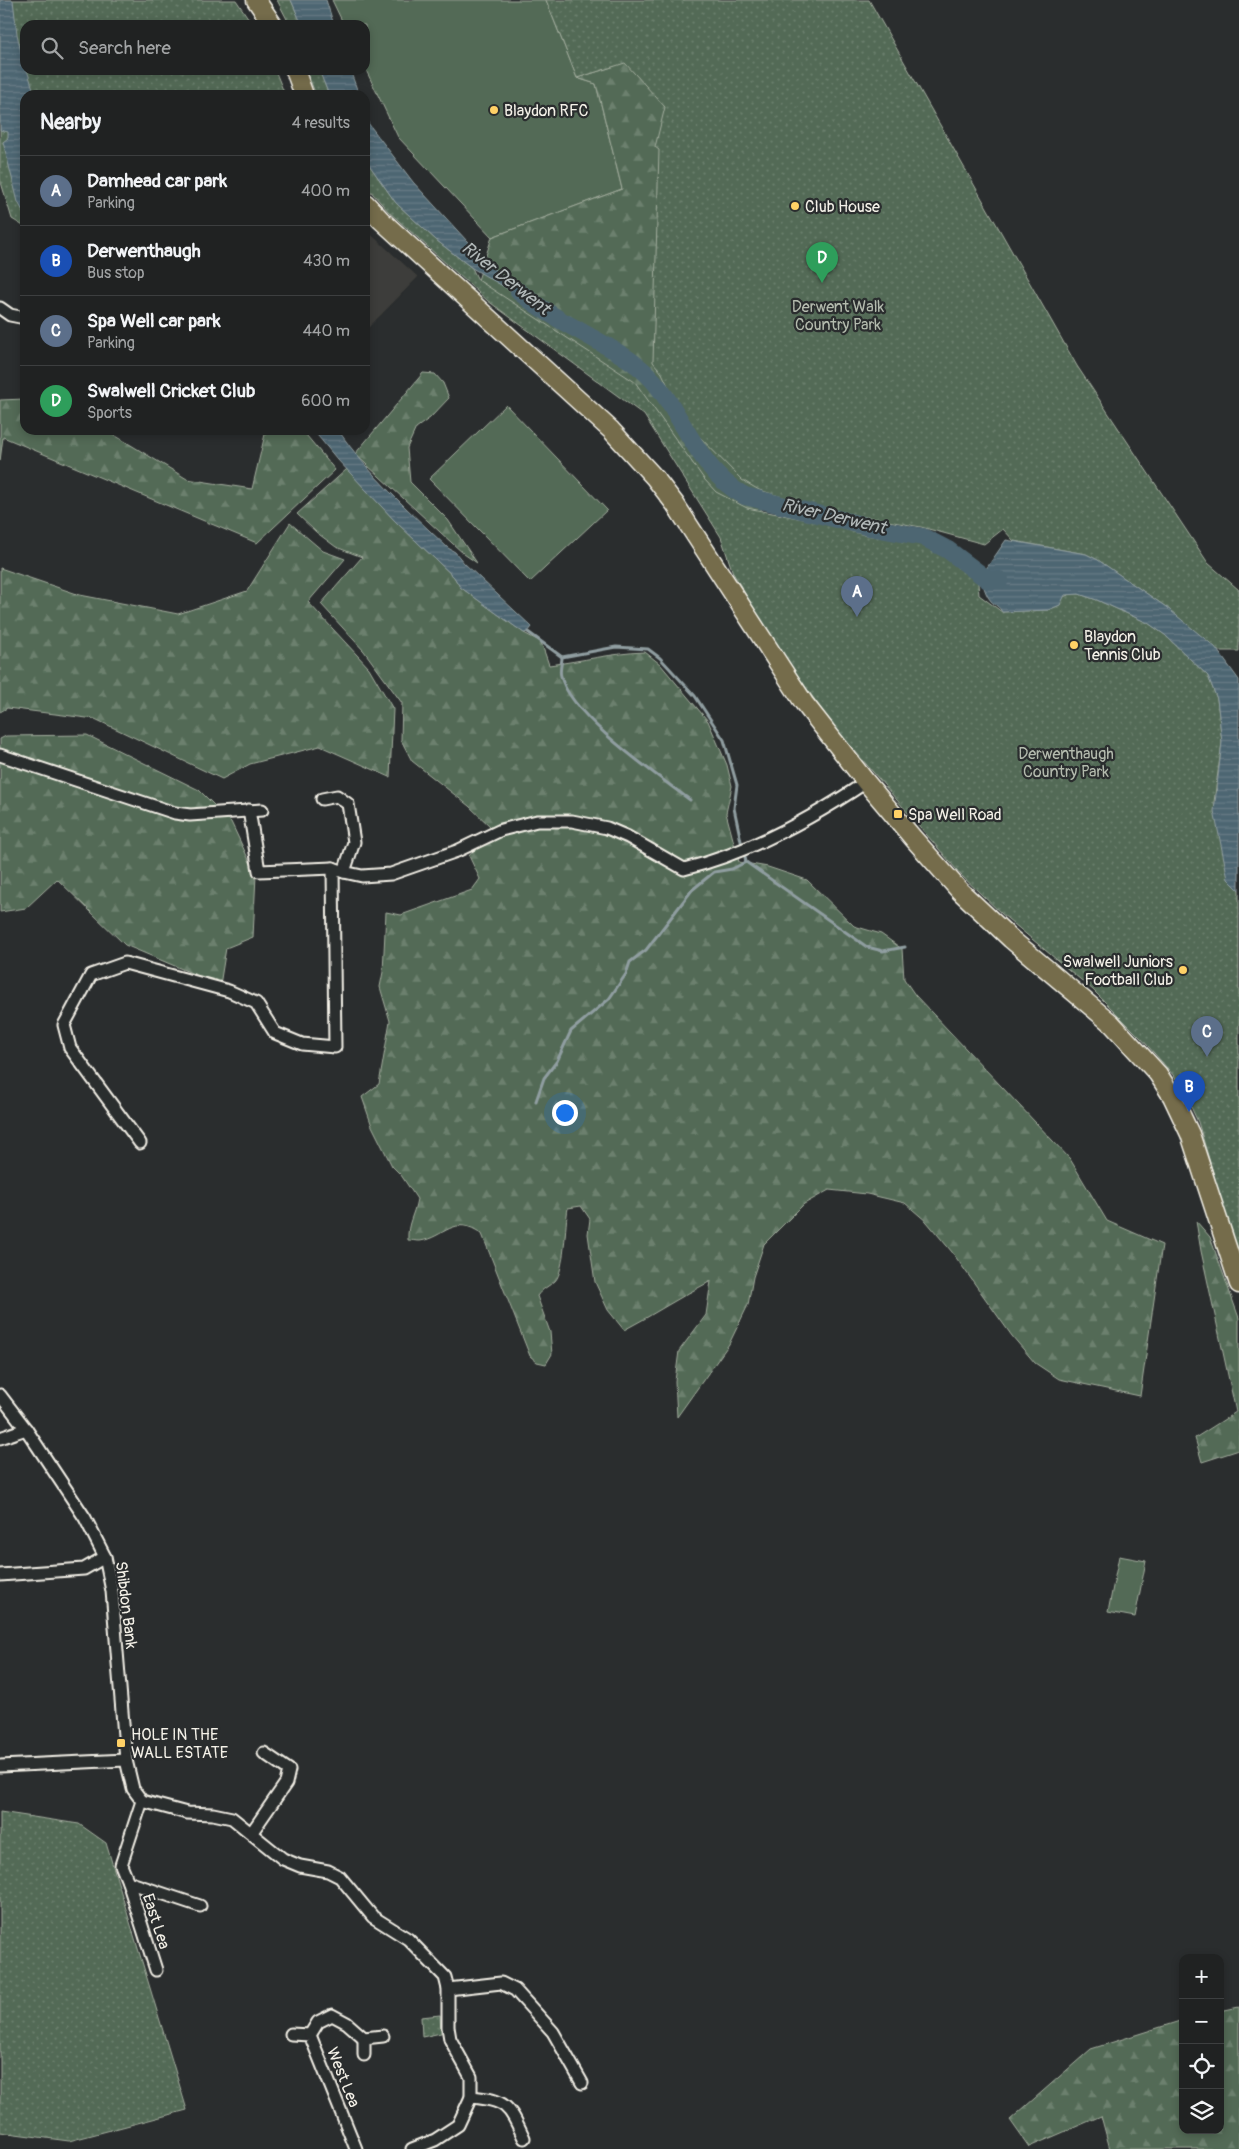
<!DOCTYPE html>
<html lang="en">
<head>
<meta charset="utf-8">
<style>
	:root { --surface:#202222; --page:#282a2a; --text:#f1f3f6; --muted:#a2a4a5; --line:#3d3f40; --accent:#2563eb }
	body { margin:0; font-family:Pangolin,sans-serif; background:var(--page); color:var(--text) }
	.controls { position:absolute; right:15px; bottom:15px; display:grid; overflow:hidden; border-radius:10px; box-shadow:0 2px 8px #0003 }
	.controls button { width:45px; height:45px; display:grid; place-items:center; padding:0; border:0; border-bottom:1px solid var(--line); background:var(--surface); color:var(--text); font:25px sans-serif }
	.you { position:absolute; left:564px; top:1112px; width:18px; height:18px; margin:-12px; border:4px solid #fff; border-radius:50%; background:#1a73e8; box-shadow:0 0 0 8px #1a73e833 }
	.badge { display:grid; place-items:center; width:32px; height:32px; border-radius:50%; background:var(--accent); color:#fff; font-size:16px; font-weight:700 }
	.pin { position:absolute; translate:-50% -41px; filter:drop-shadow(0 1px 2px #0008) }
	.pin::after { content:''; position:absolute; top:26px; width:18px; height:15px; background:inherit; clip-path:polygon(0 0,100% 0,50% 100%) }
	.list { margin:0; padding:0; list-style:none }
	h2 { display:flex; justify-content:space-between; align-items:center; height:65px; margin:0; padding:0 20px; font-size:21px }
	h2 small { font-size:16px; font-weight:400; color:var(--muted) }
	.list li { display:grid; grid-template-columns:32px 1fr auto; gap:15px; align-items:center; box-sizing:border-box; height:70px; padding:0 20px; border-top:1px solid var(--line) }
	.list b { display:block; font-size:19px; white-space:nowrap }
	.list p { margin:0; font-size:16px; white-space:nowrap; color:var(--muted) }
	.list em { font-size:16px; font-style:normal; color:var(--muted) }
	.icon { flex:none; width:28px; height:28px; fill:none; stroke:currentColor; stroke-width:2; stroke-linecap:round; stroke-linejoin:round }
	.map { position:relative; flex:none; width:1239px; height:2149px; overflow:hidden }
	.search { position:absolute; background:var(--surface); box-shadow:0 2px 8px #0003; left:20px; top:20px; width:350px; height:55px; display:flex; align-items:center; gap:12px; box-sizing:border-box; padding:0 18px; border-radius:15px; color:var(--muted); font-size:19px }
	.panel { position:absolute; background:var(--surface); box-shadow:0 2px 8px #0003; left:20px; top:90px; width:350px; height:345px; border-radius:15px }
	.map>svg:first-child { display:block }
</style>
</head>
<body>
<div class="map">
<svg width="1239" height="2149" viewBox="0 0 1239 2149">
	<defs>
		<pattern id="forest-firs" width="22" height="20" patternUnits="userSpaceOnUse" patternTransform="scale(1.25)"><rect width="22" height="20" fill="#536a56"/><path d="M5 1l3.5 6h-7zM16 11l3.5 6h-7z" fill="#6c806e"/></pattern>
		<pattern id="park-dots" width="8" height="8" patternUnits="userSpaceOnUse" patternTransform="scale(1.25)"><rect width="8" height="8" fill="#536a56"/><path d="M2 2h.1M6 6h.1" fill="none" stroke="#6c806e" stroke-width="1.8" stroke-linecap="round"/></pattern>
		<pattern id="water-rules" width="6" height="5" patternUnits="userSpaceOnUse" patternTransform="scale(1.25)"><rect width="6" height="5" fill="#4e6672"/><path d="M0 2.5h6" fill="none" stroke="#687c86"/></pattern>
	</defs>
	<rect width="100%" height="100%" fill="#2a2d2e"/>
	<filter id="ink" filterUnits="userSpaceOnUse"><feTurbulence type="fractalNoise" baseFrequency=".02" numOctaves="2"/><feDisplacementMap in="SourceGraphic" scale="10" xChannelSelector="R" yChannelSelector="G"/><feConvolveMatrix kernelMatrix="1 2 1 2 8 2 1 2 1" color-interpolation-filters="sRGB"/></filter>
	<g filter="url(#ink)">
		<path fill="#3e3e3a" d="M365 229 418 277 365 331Z"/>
		<g fill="#536a56" stroke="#a4ae9f">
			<path d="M332 0H546L577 78 596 84 622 189 492 237 398 137 365 68V25H344Z"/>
			<path d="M506 405 607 510 530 582 429 479Z"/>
			<path d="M1119 1556 1146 1561 1135 1617 1108 1612Z"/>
		</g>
		<g fill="url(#forest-firs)" stroke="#a4ae9f">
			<path d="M584 0 684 104 766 488 755 537 732 533 624 383 478 280 492 237 622 189 596 84 577 78 615 66Z"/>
			<path d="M423 373 435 374 443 383 449 398 430 418 416 428 407 448 410 482 448 520 477 563 464 554 355 454Z"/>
			<path d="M25 399V430H106L187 479 252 489 266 430H302L335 470 257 543 3 437 0 461V400Z"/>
			<path d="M347 469 396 522 454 577 460 587 524 633 541 642 549 665C582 661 613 653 645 652L660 664 708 721 727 765 732 786 726 813 739 862 768 867 807 880 854 926 881 934 902 949 904 979 915 995 1070 1159 1107 1221 1162 1245 1140 1396 1059 1379 1035 1363 1012 1336 952 1252 927 1222 905 1203 867 1194 829 1190 804 1204 764 1244 753 1277 748 1305 729 1344 677 1417 675 1381 679 1351 706 1315 711 1281C681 1296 653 1315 624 1330L608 1310 595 1282 588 1234 590 1219 581 1206 568 1208C565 1223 565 1271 555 1281 549 1286 542 1289 537 1296L550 1332 552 1354 546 1364 537 1362 530 1356 482 1234C454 1213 444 1238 420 1241 416 1241 411 1240 408 1240 407 1223 414 1216 417 1199L401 1175 392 1166 372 1126 362 1097 379 1084 390 1021 380 987 383 972 386 912 401 915 472 890 480 879 469 856 492 828 469 806 412 761 401 740 402 703 364 651 321 604 362 557 336 547 316 532 297 514Z"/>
			<path d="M290 523 323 551 345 559 308 602 369 668 393 709 390 777 320 746 250 764 222 779 95 719 7 708 0 712V568L80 595 178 614 247 591Z"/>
			<path d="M87 735 199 790 231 822 256 875 253 937 226 948 220 985 125 945 57 879 26 908 0 912V739L6 736Z"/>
			<path d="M1196 1221 1210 1237 1239 1318V1450L1202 1462 1195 1438 1236 1412 1201 1251Z"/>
			<path d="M1239 2007V2149H1110L1101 2116 1029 2147 1010 2120 1091 2049 1183 2020V2130H1220V2011Z"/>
		</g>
		<g fill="url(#park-dots)" stroke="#a4ae9f">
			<path d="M0 0H236L253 25H25V70H275L285 95H25V227L12 219 0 179Z"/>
			<path d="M277 0H291L302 25H290Z"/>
			<path d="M546 0H869L1077 366 1208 563 1239 590V651H1218L1166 607 1098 560 1086 554 1014 541 1003 529 984 544 921 527 827 510 759 490 742 480 685 422 662 373 653 362 659 150 655 147 665 107 625 63 577 78Z"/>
			<path d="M306 70H319L329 95H316Z"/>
			<path d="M365 159 396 203 436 240 472 268 478 280 635 382 704 479 716 492 747 508 823 523 864 535 918 542 961 562 977 572 979 595 1002 612 1048 610 1060 605 1063 597 1071 594H1079L1097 600 1148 623 1165 635 1208 676 1217 699 1222 742 1214 802 1229 879 1239 890V1260L1198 1122 1184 1092 1174 1076 1141 1038 1093 990 1002 914 962 876 831 723 770 636 733 573 721 537 644 415 488 301 389 212 365 185Z"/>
			<path d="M0 1812 79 1824 106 1843 187 2110 69 2141 0 2132Z"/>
			<path d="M440 2015 441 2033 422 2037 421 2017Z"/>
		</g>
		<g fill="url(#water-rules)" stroke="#909ea1">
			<path d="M0 0H13L17 34 25 70H27L35 95H25V215L18 202 3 142 8 138V132L0 130Z"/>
			<path d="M291 0H326L334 25H302Z"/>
			<path d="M319 70H350L359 95H329Z"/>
			<path d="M365 113 368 123 413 182 488 264 537 306 472 268 436 240 396 203 365 159Z"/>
			<path d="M313 430H338C368 474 409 511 448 548L455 552 464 563 532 627 528 632 524 633 460 587 454 577 396 522 337 459Z"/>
			<path d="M1006 540 1086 554 1098 560 1166 607 1215 647 1239 680V890L1228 879 1214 811 1222 742 1217 699 1208 676 1165 635 1148 623 1097 600 1079 594 1065 595 1060 605 1048 610 1002 612C999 606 995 605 991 601 984 593 982 580 980 570L986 569Z"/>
		</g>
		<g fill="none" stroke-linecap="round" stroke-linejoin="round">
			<g stroke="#909ea1" stroke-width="3">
				<path d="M528 632 562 657 616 647 648 649 660 658 695 696 724 740 737 785 734 808 742 846"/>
				<path d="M562 657C562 663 559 671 561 676 570 716 657 775 690 800"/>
				<path d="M744 852 746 862 867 947 883 951 905 947"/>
				<path d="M536 1101 544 1078 557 1061 571 1031 609 999 626 974 630 962 646 950 692 890 714 872 732 869 746 862"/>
			</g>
			<path stroke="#4e6672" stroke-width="18" d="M519 292C538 307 559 320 580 331 609 348 640 361 660 389 687 426 703 474 745 496L869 527 923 537 948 550 988 580H1000"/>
			<defs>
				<g id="minor">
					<path d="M0 308 10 315 25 318"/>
					<path d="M0 755 175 813 190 815 262 810"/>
					<path d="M322 799 337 796 348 804 354 842 344 872 362 876 391 874 457 851 501 830 537 821H572L607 828 628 837 684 869C749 853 811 819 866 782"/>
					<path d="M249 810 259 871 333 868"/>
					<path d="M140 1143 70 1048 64 1025 91 975 125 963 229 991 256 1003 275 1033 302 1044 335 1047 333 868 344 872"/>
					<path d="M0 1395 26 1429 85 1518 105 1557 112 1591 126 1760 133 1789 142 1801 187 1813 213 1814 232 1818 283 1859 300 1866 328 1871 340 1877 373 1917 408 1939 445 1977 448 1989V2027L450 2039 471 2077V2097L458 2125 435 2140 412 2149"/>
					<path d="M0 1438 26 1429"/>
					<path d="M0 1575 84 1569 105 1557"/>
					<path d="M0 1766 126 1760"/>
					<path d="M142 1801 121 1865 128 1882 200 1906"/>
					<path d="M252 1832 286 1783 289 1770 264 1753"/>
					<path d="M128 1882 156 1970"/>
					<path d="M448 1989 501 1983 515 1990 553 2032 582 2083"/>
					<path d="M291 2034 310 2035 356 2149"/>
					<path d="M310 2035 318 2022 332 2015 347 2023 364 2038"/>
					<path d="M364 2055V2038L383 2036"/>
					<path d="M471 2097C507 2100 509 2106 524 2138"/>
				</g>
				<g id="primary">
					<path d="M256 0 273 25"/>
					<path d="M295 70 304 95"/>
					<path d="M365 203 381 220 611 430 655 478 675 504 804 703 866 782 913 838 960 891 1011 939 1112 1024 1158 1074 1172 1096 1190 1134 1239 1284"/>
				</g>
			</defs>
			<use href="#minor" stroke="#f4f1e8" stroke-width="15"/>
			<use href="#primary" stroke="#f4f1e8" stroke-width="21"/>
			<use href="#minor" stroke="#2a2d2e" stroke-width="11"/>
			<use href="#primary" stroke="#746c4b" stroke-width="18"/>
		</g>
	</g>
	<g fill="#ffd166" stroke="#2a2d2e" stroke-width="2">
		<circle cx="494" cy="110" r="5"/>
		<circle cx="795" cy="206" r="5"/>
		<circle cx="1074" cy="645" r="5"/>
		<rect x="893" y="809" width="10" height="10" rx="2.5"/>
		<circle cx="1183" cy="970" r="5"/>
		<rect x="116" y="1738" width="10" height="10" rx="2.5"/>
	</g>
	<g text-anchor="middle" stroke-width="4.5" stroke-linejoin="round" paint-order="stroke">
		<g font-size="16" fill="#f4f1e8" stroke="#2a2d2e" text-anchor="start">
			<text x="504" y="116">Blaydon RFC</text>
			<text x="805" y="212">Club House</text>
			<text x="1084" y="642">Blaydon<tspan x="1084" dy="18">Tennis Club</tspan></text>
			<text x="908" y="820">Spa Well Road</text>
			<text x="1173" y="967" text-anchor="end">Swalwell Juniors<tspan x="1173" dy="18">Football Club</tspan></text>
			<text x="131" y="1740">HOLE IN THE<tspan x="131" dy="18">WALL ESTATE</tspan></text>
		</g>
		<g font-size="16" fill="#b4bbae" stroke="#2a2d2e">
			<text x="838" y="312">Derwent Walk<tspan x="838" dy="18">Country Park</tspan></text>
			<text x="1066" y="759">Derwenthaugh<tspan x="1066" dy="18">Country Park</tspan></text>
		</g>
		<g font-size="16" fill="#f4f1e8" stroke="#2a2d2e">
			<text transform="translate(127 1605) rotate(83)" y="6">Shibdon Bank</text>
			<text transform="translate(157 1921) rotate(72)" y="6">East Lea</text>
			<text transform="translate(344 2077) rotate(68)" y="6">West Lea</text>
		</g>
		<g font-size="18" font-style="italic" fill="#b2b9b9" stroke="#2a2d2e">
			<text transform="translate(506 278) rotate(38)" y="6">River Derwent</text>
			<text transform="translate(834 516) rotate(13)" y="6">River Derwent</text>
		</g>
	</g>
</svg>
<div class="controls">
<button>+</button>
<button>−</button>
<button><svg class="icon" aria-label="locate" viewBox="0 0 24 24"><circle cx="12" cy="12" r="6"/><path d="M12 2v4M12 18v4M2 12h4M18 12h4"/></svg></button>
<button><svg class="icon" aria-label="layers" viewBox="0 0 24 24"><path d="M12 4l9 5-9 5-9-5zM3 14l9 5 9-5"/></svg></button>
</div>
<div class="you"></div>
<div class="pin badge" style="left:857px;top:617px;background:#5c6f8a">A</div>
<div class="pin badge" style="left:1189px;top:1112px;background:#1a4fb4">B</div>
<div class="pin badge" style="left:1207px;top:1057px;background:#5c6f8a">C</div>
<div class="pin badge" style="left:822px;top:283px;background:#2e9e5b">D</div>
<div class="search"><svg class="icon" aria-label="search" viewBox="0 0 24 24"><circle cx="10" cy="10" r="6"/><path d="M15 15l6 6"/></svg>Search here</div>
<section class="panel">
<h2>Nearby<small>4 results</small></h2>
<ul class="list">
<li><span class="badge" style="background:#5c6f8a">A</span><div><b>Damhead car park</b><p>Parking</p></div><em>400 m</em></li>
<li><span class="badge" style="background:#1a4fb4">B</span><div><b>Derwenthaugh</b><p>Bus stop</p></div><em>430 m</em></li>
<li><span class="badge" style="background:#5c6f8a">C</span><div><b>Spa Well car park</b><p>Parking</p></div><em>440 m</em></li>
<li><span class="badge" style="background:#2e9e5b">D</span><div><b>Swalwell Cricket Club</b><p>Sports</p></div><em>600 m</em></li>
</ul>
</section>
</div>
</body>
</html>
